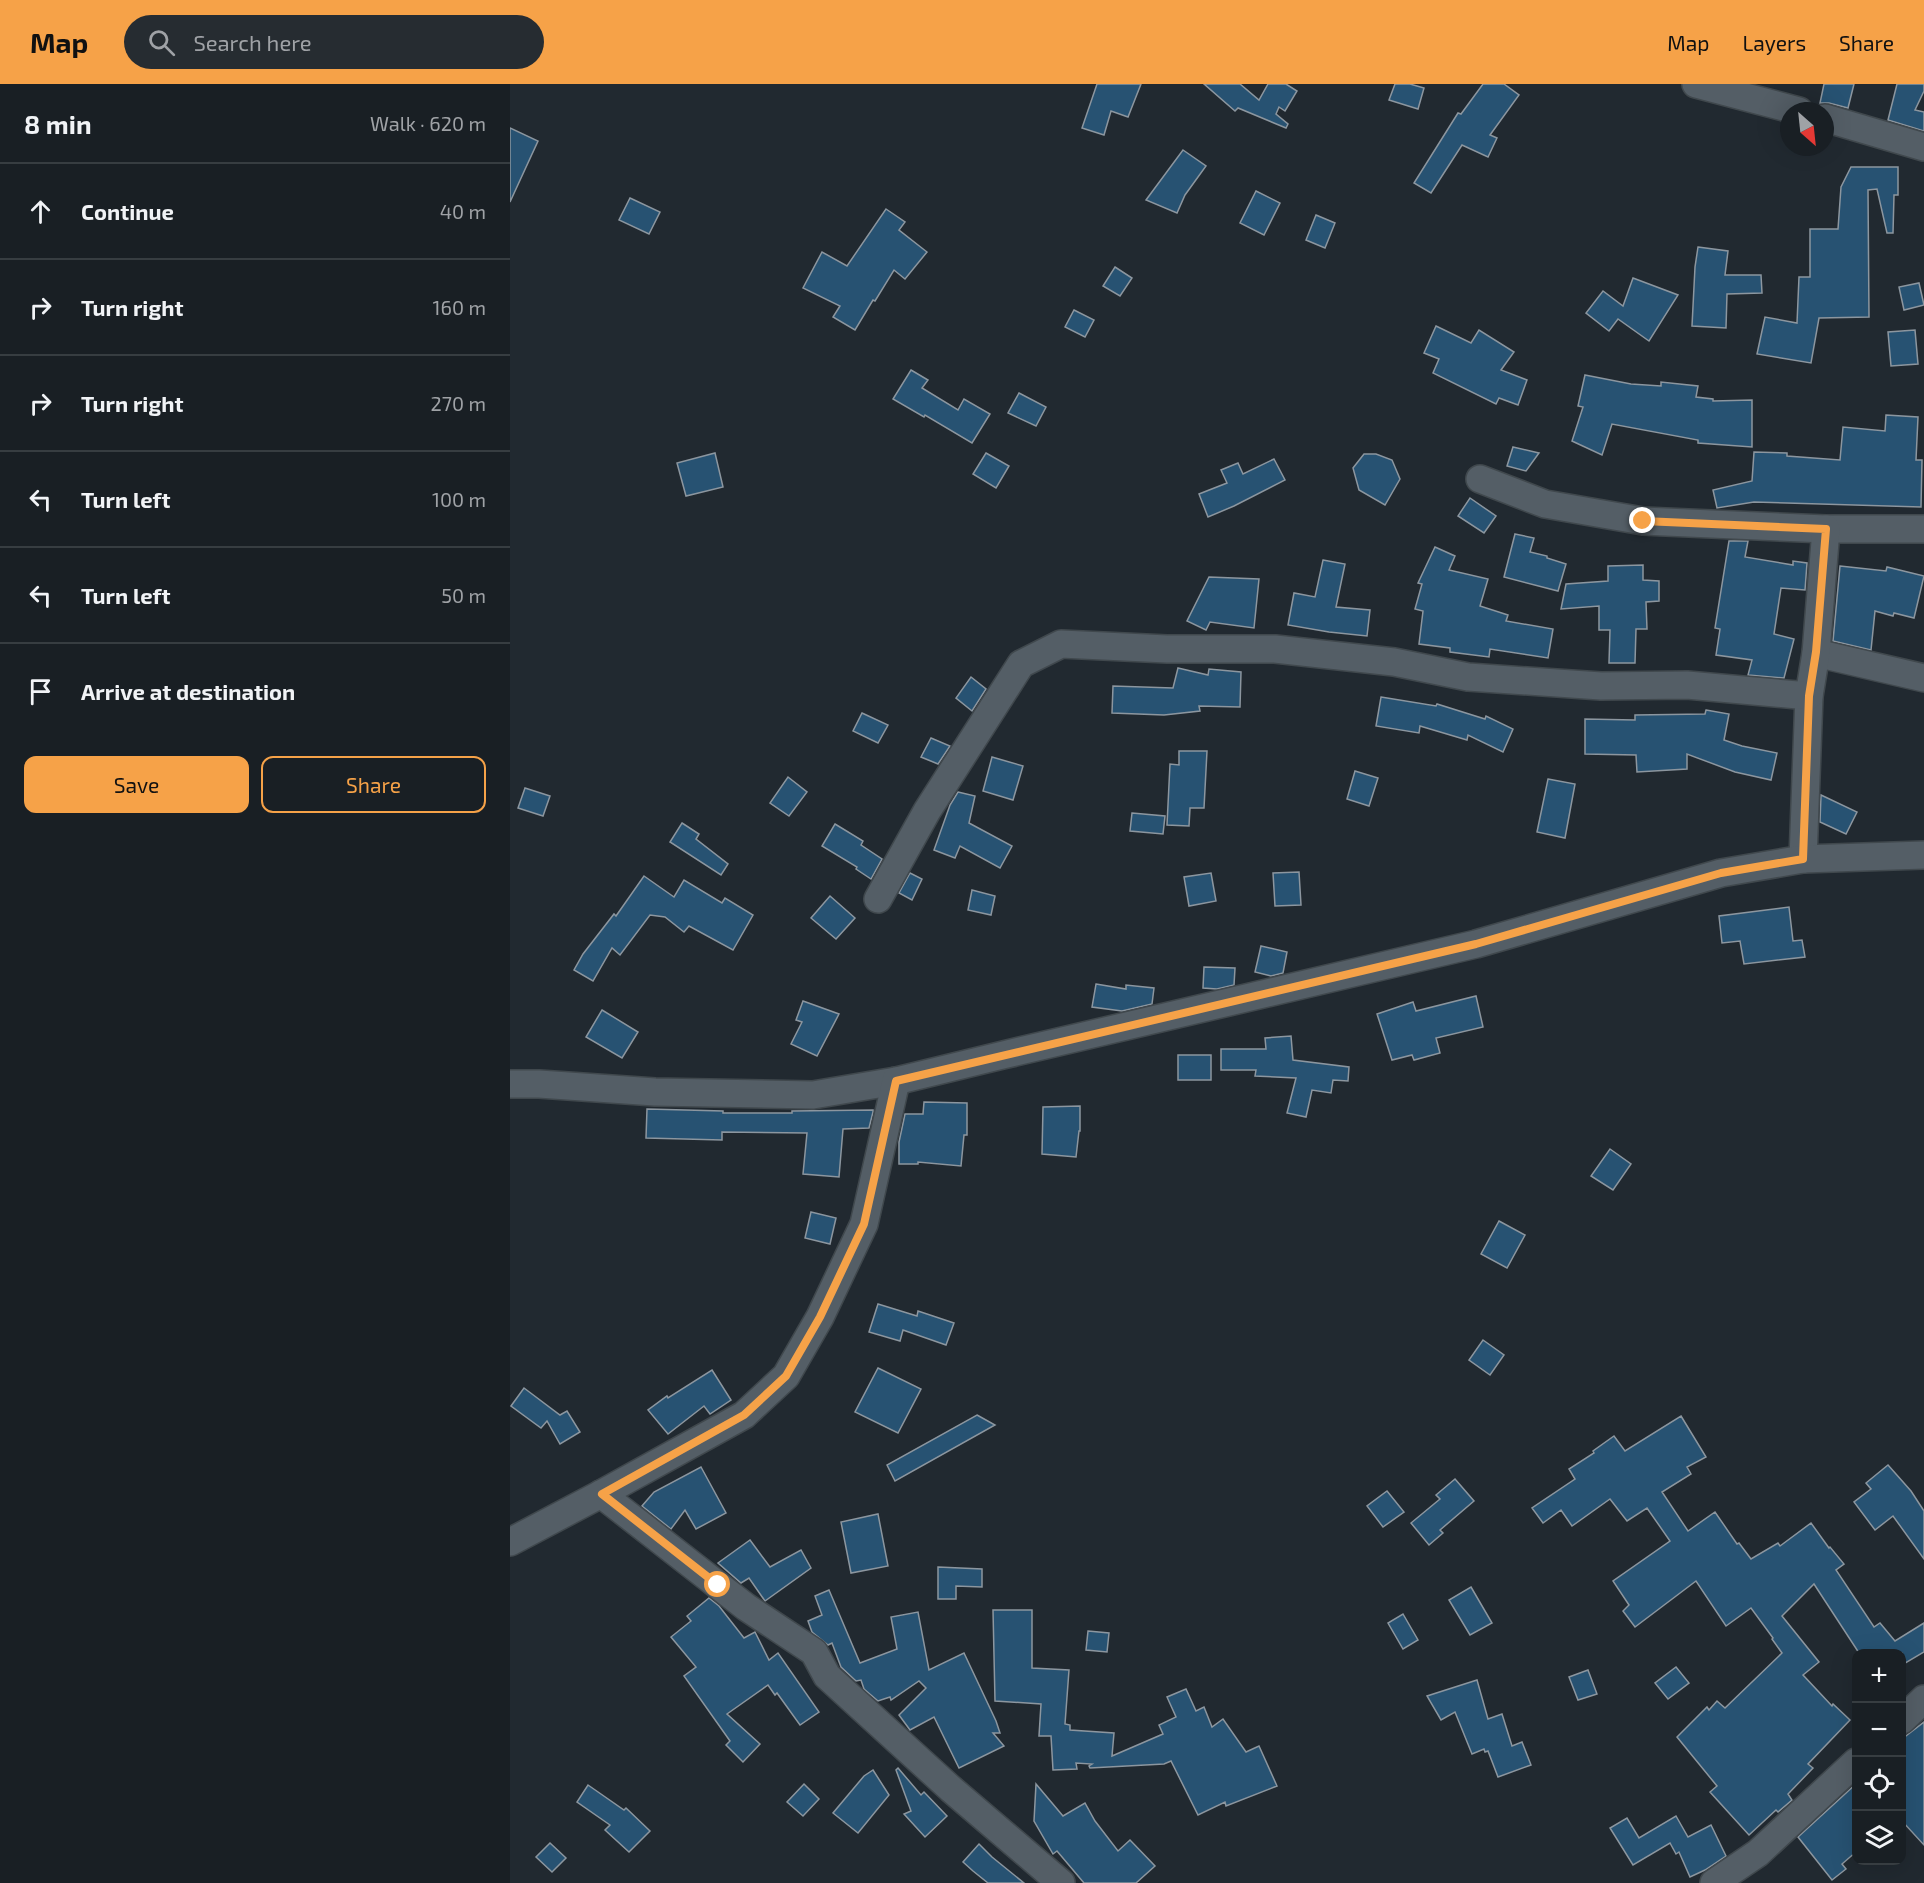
<!DOCTYPE html>
<html lang="en">
<head>
<meta charset="utf-8">
<style>
	:root { --surface:#191f24; --page:#262c31; --text:#f1f3f6; --muted:#9fa2a6; --line:#373d41; --accent:#f6a248 }
	body { margin:0; font-family:"Exo 2",sans-serif; background:var(--page); color:var(--text) }
	.controls { position:absolute; right:18px; bottom:18px; display:grid; overflow:hidden; border-radius:12px; box-shadow:0 6px 24px #0002 }
	.controls button { width:54px; height:54px; display:grid; place-items:center; padding:0; border:0; border-bottom:2px solid var(--line); background:var(--surface); color:var(--text); font:30px sans-serif }
	.compass { position:absolute; left:1270px; top:18px; width:54px; height:54px; border-radius:50%; background:var(--surface); box-shadow:0 6px 24px #0002; rotate:153deg }
	.stop { position:absolute; width:18px; height:18px; margin:-14px; border:4px solid #f6a248; border-radius:50%; background:#fff }
	.stop.end { background:#f6a248; border-color:#fff; box-shadow:0 2px 6px #0008 }
	.list { margin:0; padding:0; list-style:none }
	h2 { display:flex; justify-content:space-between; align-items:center; height:78px; margin:0; padding:0 24px; font-size:26px }
	h2 small { font-size:20px; font-weight:400; color:var(--muted) }
	.list li { display:grid; grid-template-columns:39px 1fr auto; gap:18px; align-items:center; box-sizing:border-box; height:96px; padding:0 24px; border-top:2px solid var(--line) }
	.list b { display:block; font-size:22px; white-space:nowrap }
	.list em { font-size:20px; font-style:normal; color:var(--muted) }
	.actions { display:flex; gap:12px; padding:18px 24px }
	.actions a { flex:1; padding:14px 0; border:2px solid var(--accent); border-radius:12px; text-align:center; font-size:21px; color:var(--accent) }
	.actions .main { background:var(--accent); color:#111 }
	.icon { flex:none; width:33px; height:33px; fill:none; stroke:currentColor; stroke-width:2; stroke-linecap:round; stroke-linejoin:round }
	.map { position:relative; flex:none; width:1414px; height:1799px; overflow:hidden }
	header { display:flex; align-items:center; gap:36px; box-sizing:border-box; height:84px; padding:0 30px; background:var(--accent); color:#111 }
	header strong { font-size:28px }
	nav { display:flex; gap:33px; margin-inline-start:auto; font-size:21px }
	.search { width:420px; height:54px; background:var(--page); display:flex; align-items:center; gap:15px; box-sizing:border-box; padding:0 21px; border-radius:33px; color:var(--muted); font-size:22px }
	main { display:flex }
	aside { flex:1; background:var(--surface) }
	.map>svg:first-child { display:block }
</style>
</head>
<body>
<header>
<strong>Map</strong>
<div class="search"><svg class="icon" aria-label="search" viewBox="0 0 24 24"><circle cx="10" cy="10" r="6"/><path d="M15 15l6 6"/></svg>Search here</div>
<nav><a>Map</a><a>Layers</a><a>Share</a></nav>
</header>
<main>
<aside>
<h2>8 min<small>Walk · 620 m</small></h2>
<ul class="list">
<li><svg class="icon" aria-label="ahead" viewBox="0 0 24 24"><path d="M12 20V5M6 11l6-6 6 6"/></svg><div><b>Continue</b></div><em>40 m</em></li>
<li><svg class="icon" aria-label="right" viewBox="0 0 24 24"><path d="M7 20v-9h11M14 6l5 5-5 5"/></svg><div><b>Turn right</b></div><em>160 m</em></li>
<li><svg class="icon" aria-label="right" viewBox="0 0 24 24"><path d="M7 20v-9h11M14 6l5 5-5 5"/></svg><div><b>Turn right</b></div><em>270 m</em></li>
<li><svg class="icon" aria-label="left" viewBox="0 0 24 24"><path d="M17 20v-9H6M10 6l-5 5 5 5"/></svg><div><b>Turn left</b></div><em>100 m</em></li>
<li><svg class="icon" aria-label="left" viewBox="0 0 24 24"><path d="M17 20v-9H6M10 6l-5 5 5 5"/></svg><div><b>Turn left</b></div><em>50 m</em></li>
<li><svg class="icon" aria-label="arrive" viewBox="0 0 24 24"><path d="M6 21V4h12l-3 4 3 4H6"/></svg><div><b>Arrive at destination</b></div></li>
</ul>
<div class="actions"><a class="main">Save</a><a>Share</a></div>
</aside>
<div class="map">
<svg width="1414" height="1799" viewBox="0 0 1414 1799">
	<rect width="100%" height="100%" fill="#212930"/>
	<g fill="#275272" stroke="#8c969f" stroke-width="1.5">
		<path d="M587 0H631L618 33 601 27 594 51 572 44Z"/>
		<path d="M694 0H730L749 16 758 0H776L787 7 775 27 769 23 766 30 778 40 776 44 728 24 725 27Z"/>
		<path d="M885 0H900L914 4 908 25 879 16Z"/>
		<path d="M973 0H994L1009 11 980 51 987 54 978 73 952 61 921 109 904 99 948 29 951 30Z"/>
		<path d="M1314 0H1344L1338 24 1319 19H1310Z"/>
		<path d="M1387 0H1414V7L1405 26 1414 28V47L1378 36Z"/>
		<path d="M0 44 28 57 0 118Z"/>
		<path d="M673 66 696 82 675 111 667 129 636 116Z"/>
		<path d="M1341 83H1388V111H1384L1383 149H1377L1367 105 1358 106 1359 233 1309 234 1301 279 1247 270 1255 233 1287 239 1289 193H1300V145H1328L1331 103Z"/>
		<path d="M746 107 770 119 754 151 730 139Z"/>
		<path d="M120 114 150 128 139 150 109 136Z"/>
		<path d="M376 125 395 138 389 146 417 168 395 195 384 186 365 217 363 216 345 246 323 233 330 222 293 204 312 168 337 182Z"/>
		<path d="M806 131 825 139 815 164 796 156Z"/>
		<path d="M1188 163 1218 167 1215 191H1251L1252 209 1217 210 1216 244 1182 242 1185 183Z"/>
		<path d="M605 183 622 194 610 212 593 202Z"/>
		<path d="M1123 194 1168 211 1139 257 1108 235 1099 247 1076 229 1093 207 1113 222Z"/>
		<path d="M1409 199 1414 221 1394 226 1389 203Z"/>
		<path d="M564 226 584 236 575 253 555 243Z"/>
		<path d="M926 242 961 259 969 246 1004 268 991 286 1017 296 1008 321 989 314 986 320 923 289 929 275 914 269Z"/>
		<path d="M1405 246 1408 280 1381 282 1378 248Z"/>
		<path d="M401 286 418 296 412 304 448 326 454 315 480 330 462 359 415 331 414 333 383 315Z"/>
		<path d="M1075 291 1121 300 1151 302V298L1188 302 1186 313 1203 315V317L1242 316V363L1188 359V356L1102 340 1092 371 1062 357 1073 323 1068 322Z"/>
		<path d="M509 309 536 323 526 342 498 329Z"/>
		<path d="M1376 331 1408 333 1406 376H1412L1411 423 1244 418 1207 424 1203 406 1242 397 1244 368 1277 369V372L1330 376 1333 343 1375 347Z"/>
		<path d="M1003 363 1029 369 1016 387 997 382Z"/>
		<path d="M205 369 213 403 176 412 167 379Z"/>
		<path d="M476 369 499 382 486 404 463 390Z"/>
		<path d="M854 370H866L882 376 890 395 875 421 849 406 843 384Z"/>
		<path d="M764 375 775 396 724 422 698 433 689 410 717 399 711 386 728 379 733 390Z"/>
		<path d="M960 414 986 432 974 449 948 432Z"/>
		<path d="M1005 450 1024 454 1020 468 1037 472V474L1056 480 1048 507 994 493Z"/>
		<path d="M1219 457H1238L1235 473 1283 481V477L1297 479 1295 506 1271 504 1264 550 1284 555 1274 594 1238 591 1242 576 1206 571 1210 545 1205 544Z"/>
		<path d="M925 463 945 472 939 486 978 495 970 522 998 531 996 537 1043 545 1038 574 980 565 979 573 940 568V564L909 560 913 527 905 525 912 500 908 499Z"/>
		<path d="M813 476 835 480 826 523 860 526 857 552 819 548 778 541 784 509 805 513Z"/>
		<path d="M1133 481V496L1149 497V517L1136 518 1137 545H1126L1125 579H1099L1100 546H1089V522L1051 525 1056 500 1098 497V482Z"/>
		<path d="M1330 482 1376 487 1377 483 1414 492 1404 534 1384 529 1383 532 1365 527 1361 566 1323 557Z"/>
		<path d="M699 493 749 495 744 544 700 538 696 546 677 537Z"/>
		<path d="M668 584 698 591 699 585 731 588 730 623 689 622 690 627 654 631 602 629 603 602 663 604Z"/>
		<path d="M461 593 476 605 462 627 446 614Z"/>
		<path d="M871 613 926 622 927 620 975 635 976 632 1003 645 993 668 958 651 957 656 910 642 909 649 866 642Z"/>
		<path d="M1196 626 1219 630 1214 656 1232 662 1267 669 1261 696 1225 688 1177 670V685L1127 688 1126 671 1075 670V635L1125 636V631L1195 630Z"/>
		<path d="M352 629 378 641 368 659 343 647Z"/>
		<path d="M421 654 440 662 428 680 411 673Z"/>
		<path d="M669 667H697L694 724H680L679 742 657 741 660 680 669 681Z"/>
		<path d="M482 673 513 682 503 716 473 707Z"/>
		<path d="M845 687 868 694 859 722 837 715Z"/>
		<path d="M278 693 297 708 279 732 260 719Z"/>
		<path d="M1038 695 1065 700 1055 754 1027 748Z"/>
		<path d="M15 704 40 712 33 732 8 724Z"/>
		<path d="M448 708 465 712 459 739 502 762 490 784 450 762 445 774 424 766 440 721Z"/>
		<path d="M1311 711 1347 728 1336 750 1310 738Z"/>
		<path d="M622 729 655 732 653 750 620 747Z"/>
		<path d="M172 739 189 750 186 755 218 780 211 791 160 758Z"/>
		<path d="M325 740 353 757 351 761 372 775 361 795 346 785 347 783 312 762Z"/>
		<path d="M789 788 791 821 765 822 763 789Z"/>
		<path d="M400 789 412 795 402 816 389 809Z"/>
		<path d="M701 789 706 817 679 822 674 793Z"/>
		<path d="M134 792 164 813 174 796 212 819 215 814 243 831 223 866 179 842 174 848 155 833 140 831 110 871 102 864 83 897 64 886 73 870 104 830 106 832Z"/>
		<path d="M462 806 485 812 481 831 458 826Z"/>
		<path d="M320 812 345 834 326 855 301 834Z"/>
		<path d="M1279 823 1283 857 1292 856 1295 873 1234 880 1230 857 1212 859 1209 832Z"/>
		<path d="M751 862 777 868 773 889 761 892 745 888Z"/>
		<path d="M694 883 725 884 724 901 707 905 693 904Z"/>
		<path d="M586 900 616 905V901L644 904 642 920 612 927 582 923Z"/>
		<path d="M966 912 973 943 926 954 930 969 904 976 902 971 882 976 867 930 903 918 906 927Z"/>
		<path d="M293 917 329 930 307 972 281 960 292 938 286 936Z"/>
		<path d="M92 926 128 948 112 974 76 953Z"/>
		<path d="M781 952 783 976 839 983 838 997 823 996 821 1009 802 1006 796 1033 777 1029 786 994 745 992 746 986H711V965H756L755 954Z"/>
		<rect x="668" y="971" width="33" height="25"/>
		<path d="M414 1018 457 1019V1051H454L451 1082 408 1078V1080H389V1058L395 1030H413Z"/>
		<path d="M570 1022V1047H569L566 1073 532 1070 533 1023Z"/>
		<path d="M137 1025 213 1027V1029H282V1027L363 1026V1028L359 1044 333 1045 329 1093 293 1090 297 1049 212 1048V1056L136 1054Z"/>
		<path d="M1100 1065 1121 1080 1103 1106 1081 1092Z"/>
		<path d="M301 1128 326 1134 320 1160 295 1154Z"/>
		<path d="M989 1137 1015 1151 997 1184 971 1170Z"/>
		<path d="M368 1220 407 1232 408 1227 444 1239 436 1261 393 1246 390 1257 359 1248Z"/>
		<path d="M973 1256 994 1271 980 1291 959 1276Z"/>
		<path d="M368 1284 411 1305 388 1349 345 1328Z"/>
		<path d="M202 1286 221 1316 200 1330 194 1322 158 1350 138 1326 157 1312 158 1314Z"/>
		<path d="M14 1304 50 1331 57 1327 70 1348 50 1360 37 1337 31 1344 1 1322Z"/>
		<path d="M467 1331 485 1341 385 1397 377 1381Z"/>
		<path d="M1171 1332 1196 1373 1177 1383 1181 1390 1152 1408 1178 1447 1205 1428 1227 1460 1229 1459 1241 1475 1268 1459 1270 1462 1301 1439 1319 1464 1320 1463 1334 1480 1326 1486 1364 1543 1370 1539 1385 1557 1414 1539V1568L1392 1581V1569H1349L1304 1500 1272 1532 1309 1578 1293 1591 1322 1622 1323 1620 1340 1636 1298 1680 1303 1684 1278 1710 1282 1716 1268 1728 1266 1726 1239 1751 1200 1708 1207 1702 1167 1653 1197 1623 1199 1626 1207 1617 1215 1624 1272 1569 1262 1555 1263 1554 1241 1524 1216 1542 1186 1497 1125 1543 1113 1527 1119 1521 1103 1497 1160 1457 1137 1424 1117 1437 1100 1415 1062 1442 1051 1426 1033 1439 1022 1424 1065 1395 1059 1385 1084 1369 1083 1367 1104 1352 1115 1367Z"/>
		<path d="M1378 1381 1401 1407 1414 1427V1475L1383 1432 1365 1446 1344 1418 1361 1405 1356 1399Z"/>
		<path d="M191 1383 216 1429 186 1445 175 1426 161 1445 132 1422 144 1408Z"/>
		<path d="M945 1395 964 1417 930 1446 933 1449 919 1461 901 1439 930 1415 926 1411Z"/>
		<path d="M877 1407 894 1428 873 1443 857 1422Z"/>
		<path d="M368 1430 378 1482 341 1489 331 1438Z"/>
		<path d="M240 1456 260 1483 291 1466 301 1484 255 1517 239 1494 231 1499 208 1479Z"/>
		<path d="M428 1483 472 1485V1503L446 1502V1515H428Z"/>
		<path d="M961 1503 982 1539 960 1551 939 1516Z"/>
		<path d="M319 1506 350 1579 387 1565 381 1533 408 1528 419 1586 454 1569 486 1637 490 1649H483L494 1662 449 1684 424 1633 400 1646 389 1631 416 1604 409 1597 381 1616 380 1613 368 1617 354 1605 351 1596 346 1597 331 1583 322 1559 318 1561 302 1548 298 1537 312 1531 305 1512Z"/>
		<path d="M199 1514 209 1522 234 1554 245 1548 259 1576 268 1569 309 1628 290 1641 267 1609 265 1611 258 1601 217 1630 250 1660 233 1678 216 1661 220 1657 174 1592 186 1583 161 1553 181 1537 177 1532Z"/>
		<path d="M483 1526H522V1584L559 1586 555 1640 560 1641V1646L604 1649 602 1672 653 1650 649 1641 666 1633 657 1613 676 1605 686 1627 694 1623 702 1643 713 1635 736 1668 749 1662 767 1702 716 1722 715 1718 688 1731 661 1677 654 1680 580 1684 579 1682 582 1680 566 1679 567 1685 543 1686 541 1652H529L531 1620 485 1617Z"/>
		<path d="M893 1530 908 1556 893 1565 878 1539Z"/>
		<path d="M578 1547 599 1549 597 1568 576 1566Z"/>
		<path d="M1166 1583 1179 1599 1158 1615 1145 1599Z"/>
		<path d="M1078 1586 1087 1610 1068 1616 1059 1593Z"/>
		<path d="M967 1596 978 1635 992 1630 1002 1662 1012 1658 1021 1681 988 1693 978 1667 975 1668 974 1665 962 1670 945 1628 931 1636 917 1612Z"/>
		<path d="M1414 1638V1761L1392 1737V1655Z"/>
		<path d="M388 1684 411 1711 414 1708 437 1732 415 1753 394 1730 401 1727 386 1686Z"/>
		<path d="M363 1686 379 1711 348 1749 323 1729 354 1692Z"/>
		<path d="M1347 1699V1767L1332 1780 1336 1785 1322 1796 1288 1753Z"/>
		<path d="M294 1700 309 1715 293 1732 277 1718Z"/>
		<path d="M526 1700 553 1732 575 1719 585 1737 608 1767 620 1756 645 1782 626 1799H574L547 1767 543 1770 524 1737Z"/>
		<path d="M78 1701 114 1726 116 1724 140 1747 119 1768 95 1746 100 1741 67 1718Z"/>
		<path d="M1166 1732 1178 1753 1201 1741 1216 1772 1195 1786 1180 1793 1169 1768 1166 1770 1160 1759 1123 1781 1100 1744 1117 1734 1129 1754Z"/>
		<path d="M40 1759 56 1774 42 1788 26 1773Z"/>
		<path d="M469 1760 482 1773 514 1799H478L463 1787 453 1778Z"/>
	</g>
	<g fill="none" stroke-linecap="round" stroke-linejoin="round">
		<defs>
			<g id="minor">
				<path d="M1186 0 1289 27"/>
				<path d="M1315 34 1414 63"/>
				<path d="M970 395 1035 420 1133 437 1316 445H1414"/>
				<path d="M1306 569 1414 594"/>
				<path d="M1293 775 1299 612 1306 569 1316 445"/>
				<path d="M368 815 417 727 511 580 551 560 657 565H765L884 578 958 593 1091 602 1177 601 1299 612"/>
				<path d="M0 1000H29L145 1008 303 1011 386 997 493 971 966 860 1211 789 1293 775 1414 771"/>
				<path d="M91 1410 236 1523 304 1568 317 1592 441 1705 551 1799"/>
				<path d="M0 1458 91 1410 234 1331 276 1292 310 1233 354 1140 386 997"/>
				<path d="M1392 1636 1414 1615"/>
				<path d="M1204 1799 1248 1769 1346 1678"/>
			</g>
		</defs>
		<use href="#minor" stroke="#40484d" stroke-width="30"/>
		<use href="#minor" stroke="#545e66" stroke-width="27"/>
	</g>
	<g fill="none" stroke-linecap="round" stroke-linejoin="round">
		<path stroke="#f6a248" stroke-width="8" d="M208 1501 92 1410 234 1331 276 1292 310 1233 354 1140 386 997 966 860 1211 789 1293 775 1299 612 1306 568 1316 445 1133 437"/>
	</g>
</svg>
<div class="controls">
<button>+</button>
<button>−</button>
<button><svg class="icon" aria-label="locate" viewBox="0 0 24 24"><circle cx="12" cy="12" r="6"/><path d="M12 2v4M12 18v4M2 12h4M18 12h4"/></svg></button>
<button><svg class="icon" aria-label="layers" viewBox="0 0 24 24"><path d="M12 4l9 5-9 5-9-5zM3 14l9 5 9-5"/></svg></button>
</div>
<svg class="compass" viewBox="-18 -18 36 36"><path d="M0-13l5 13h-10z" fill="#e53935"/><path d="M0 13l5-13h-10z" fill="#9fa2a6"/></svg>
<div class="stop" style="left:208px;top:1501px"></div>
<div class="stop end" style="left:1133px;top:437px"></div>
</div>
</main>
</body>
</html>
